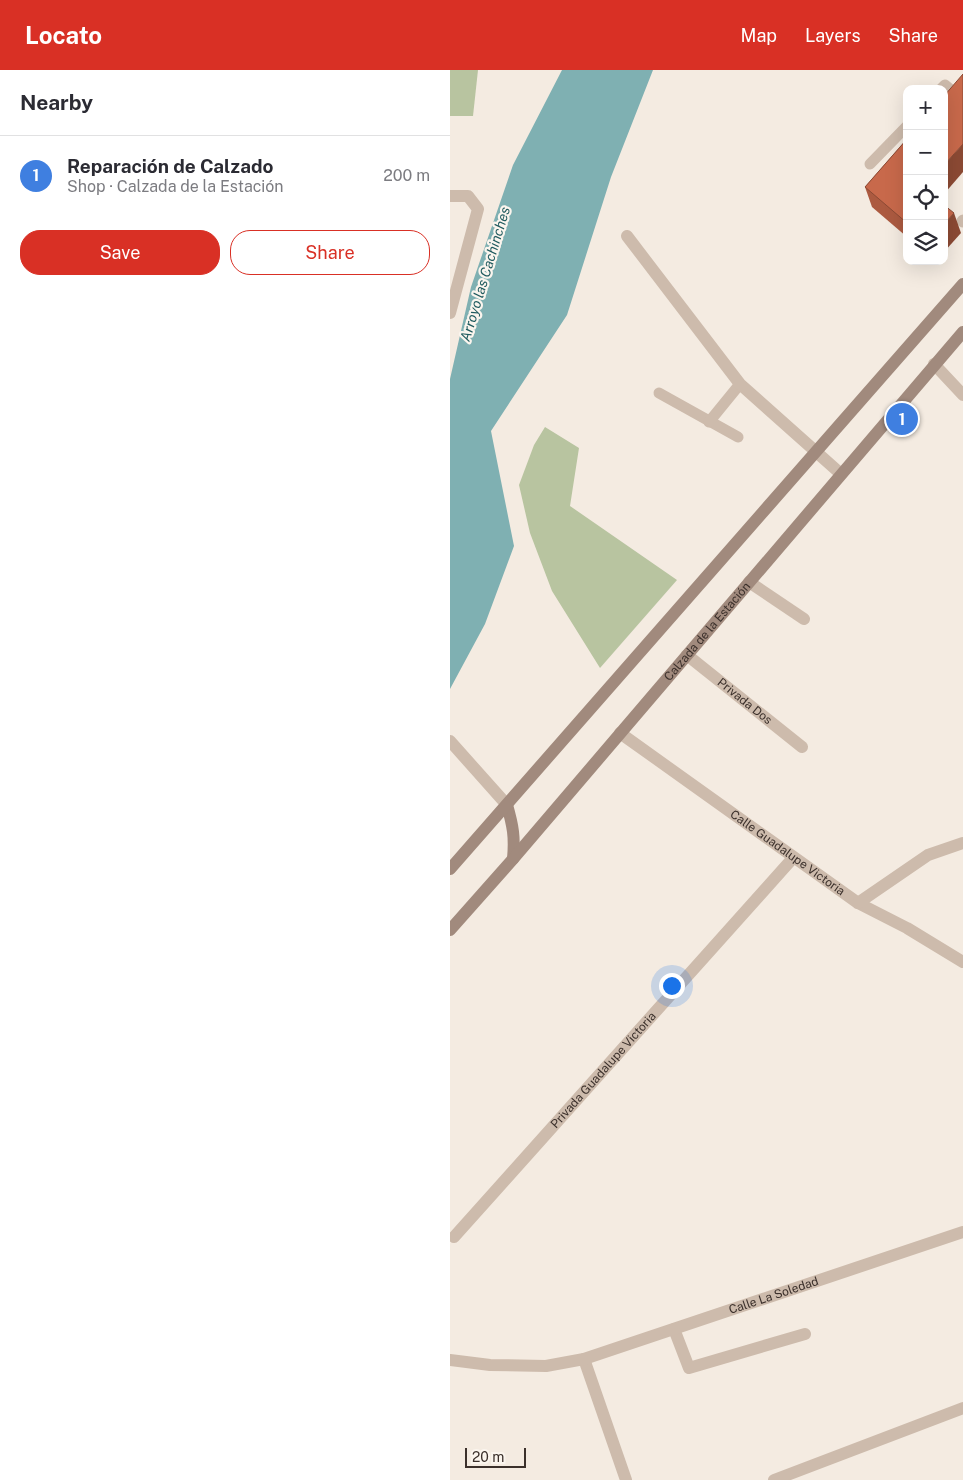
<!DOCTYPE html>
<html lang="en">
<head>
<meta charset="utf-8">
<style>
	:root { --surface:#fff; --page:#f7f7f7; --text:#2b2b33; --muted:#7c7c81; --line:#e1e1e2; --accent:#d93025 }
	body { margin:0; font-family:"Public Sans",sans-serif; background:var(--page); color:var(--text) }
	.controls { position:absolute; right:15px; top:15px; display:grid; overflow:hidden; border-radius:10px; box-shadow:0 5px 20px #0002 }
	.controls button { width:45px; height:45px; display:grid; place-items:center; padding:0; border:0; border-bottom:1px solid var(--line); background:var(--surface); color:var(--text); font:25px sans-serif }
	.scale { position:absolute; left:15px; bottom:12px; width:61px; box-sizing:border-box; padding-left:5px; border:2px solid #3b302b; border-top:0; font-size:14px; line-height:18px; white-space:nowrap; color:#3b302b; -webkit-text-stroke:4px #fbf5ee; paint-order:stroke }
	.you { position:absolute; left:221px; top:915px; width:18px; height:18px; margin:-12px; border:4px solid #fff; border-radius:50%; background:#1a73e8; box-shadow:0 0 0 8px #1a73e833 }
	.badge { display:grid; place-items:center; width:32px; height:32px; border-radius:50%; background:var(--accent); color:#fff; font-size:16px; font-weight:700 }
	.pin { position:absolute; translate:-50% -50%; border:2px solid #fff; box-shadow:0 1px 5px #0006 }
	.list { margin:0; padding:0; list-style:none }
	h2 { display:flex; justify-content:space-between; align-items:center; height:65px; margin:0; padding:0 20px; font-size:21px }
	h2 small { font-size:16px; font-weight:400; color:var(--muted) }
	.list li { display:grid; grid-template-columns:32px 1fr auto; gap:15px; align-items:center; box-sizing:border-box; height:80px; padding:0 20px; border-top:1px solid var(--line) }
	.list b { display:block; font-size:19px; white-space:nowrap }
	.list p { margin:0; font-size:16px; white-space:nowrap; color:var(--muted) }
	.list em { font-size:16px; font-style:normal; color:var(--muted) }
	.actions { display:flex; gap:10px; padding:15px 20px }
	.actions a { flex:1; padding:11px 0; border:1px solid var(--accent); border-radius:20px; text-align:center; font-size:18px; color:var(--accent) }
	.actions .main { background:var(--accent); color:#fff }
	.icon { flex:none; width:28px; height:28px; fill:none; stroke:currentColor; stroke-width:2; stroke-linecap:round; stroke-linejoin:round }
	.map { position:relative; flex:none; width:513px; height:1410px; overflow:hidden }
	header { display:flex; align-items:center; gap:30px; box-sizing:border-box; height:70px; padding:0 25px; background:var(--accent); color:#fff }
	header strong { font-size:24px }
	nav { display:flex; gap:28px; margin-inline-start:auto; font-size:18px }
	main { display:flex }
	aside { flex:1; background:var(--surface) }
	.map>svg:first-child { display:block }
</style>
</head>
<body>
<header>
<strong>Locato</strong>
<nav><a>Map</a><a>Layers</a><a>Share</a></nav>
</header>
<main>
<aside>
<h2>Nearby<small></small></h2>
<ul class="list">
<li><span class="badge" style="background:#3f7fe0">1</span><div><b>Reparación de Calzado</b><p>Shop · Calzada de la Estación</p></div><em>200 m</em></li>
</ul>
<div class="actions"><a class="main">Save</a><a>Share</a></div>
</aside>
<div class="map">
<svg width="513" height="1410" viewBox="0 0 513 1410">
	<rect width="100%" height="100%" fill="#f4ebe1"/>
	<g fill="#b8c4a0">
		<path d="M0 0H28L23 46H0Z"/>
		<path d="M95 357 129 378 120 436 227 510 150 598 102 521 80 463 69 415 84 375Z"/>
	</g>
	<path fill="#7fb0b2" d="M112 0H203L161 107 117 245 41 361 64 476 35 554 0 619V309L21 217 63 95Z"/>
	<g fill="none" stroke-linecap="round" stroke-linejoin="round">
		<g stroke="#cdbbac" stroke-width="11">
			<path d="M491 19 495 15 513 30"/>
			<path d="M420 94 457 56"/>
			<path d="M513 150 512 151 513 152"/>
			<path d="M209 323 288 367"/>
			<path d="M259 352 290 314"/>
		</g>
		<g stroke="#cdbbac" stroke-width="12">
			<path d="M0 126H18L28 139 0 243"/>
			<path d="M177 166 290 314 391 404"/>
			<path d="M484 294 513 325"/>
			<path d="M299 512 354 549"/>
			<path id="s1" d="M237 585 352 677"/>
			<path id="s2" d="M170 663 408 833 457 858 513 892"/>
			<path d="M0 671 57 735"/>
			<path d="M408 833 478 785 513 773"/>
			<path id="s3" d="M4 1167 343 788"/>
			<path d="M224 1259 239 1298 355 1264"/>
			<path d="M134 1289 176 1410"/>
			<path id="s4" d="M0 1290 40 1295 96 1296 134 1289 513 1162"/>
			<path d="M324 1410 513 1338"/>
		</g>
		<g stroke="#a18a7d" stroke-width="12">
			<path d="M57 735C63 756 65 767 63 789"/>
			<path d="M0 799 513 214"/>
			<path id="s5" d="M0 860 63 789 513 262"/>
		</g>
	</g>
	<path fill="#ac5a40" d="M457 69V167L422 137 415 117Z"/>
	<g fill="#8c4a34">
		<path d="M513 74V102L494 124V95Z"/>
		<path d="M504 143 511 163 494 182V154Z"/>
	</g>
	<g fill="#c8694b" stroke="#8c4a34">
		<path d="M513 4V74L494 95V26Z"/>
		<path d="M457 69V153L415 117Z"/>
		<path d="M494 135 504 143 494 154Z"/>
	</g>
	<g text-anchor="middle" stroke-width="4.5" stroke-linejoin="round" paint-order="stroke">
		<g font-size="12" fill="#3b302b" stroke="#fbf5ee">
			<text dy="4" stroke="none"><textPath href="#s5" startOffset="394">Calzada de la Estación</textPath></text>
			<text dy="4" stroke="none"><textPath href="#s1" startOffset="74">Privada Dos</textPath></text>
			<text dy="4" stroke="none"><textPath href="#s2" startOffset="206">Calle Guadalupe Victoria</textPath></text>
			<text dy="4" stroke="none"><textPath href="#s3" startOffset="224">Privada Guadalupe Victoria</textPath></text>
			<text dy="4" stroke="none"><textPath href="#s4" startOffset="335">Calle La Soledad</textPath></text>
		</g>
		<g font-size="14" font-style="italic" fill="#1f5a5e" stroke="#fbf5ee">
			<text transform="translate(35 204) rotate(-73)" y="5">Arroyo las Cachinches</text>
		</g>
	</g>
</svg>
<div class="controls">
<button>+</button>
<button>−</button>
<button><svg class="icon" aria-label="locate" viewBox="0 0 24 24"><circle cx="12" cy="12" r="6"/><path d="M12 2v4M12 18v4M2 12h4M18 12h4"/></svg></button>
<button><svg class="icon" aria-label="layers" viewBox="0 0 24 24"><path d="M12 4l9 5-9 5-9-5zM3 14l9 5 9-5"/></svg></button>
</div>
<div class="scale">20 m</div>
<div class="you"></div>
<div class="pin badge" style="left:452px;top:349px;background:#3f7fe0">1</div>
</div>
</main>
</body>
</html>
